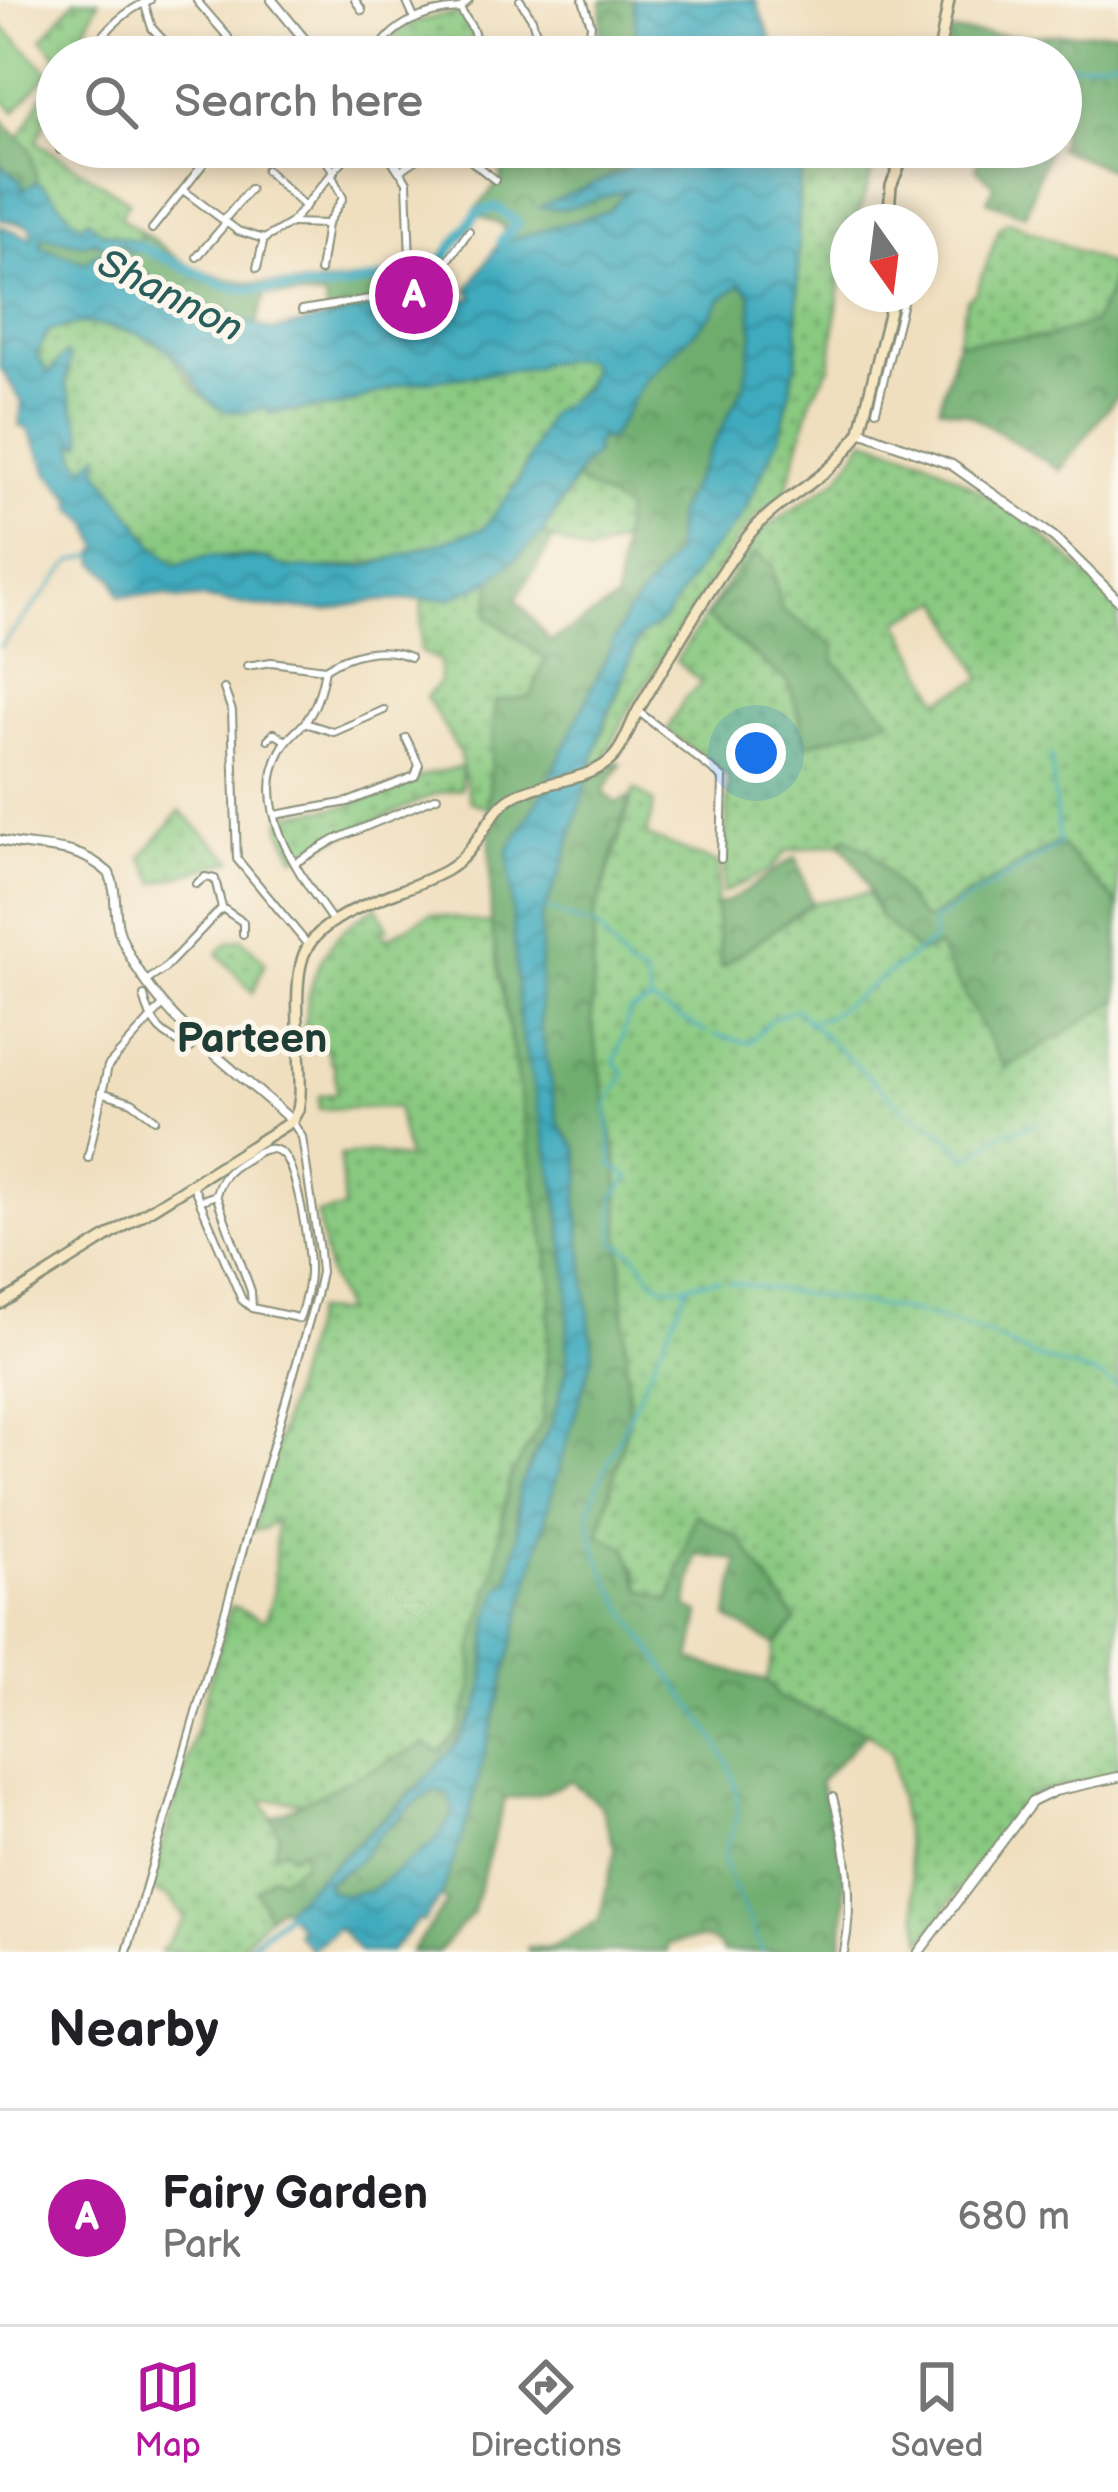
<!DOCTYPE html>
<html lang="en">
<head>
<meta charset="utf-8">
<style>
	:root { --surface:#fff; --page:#f6f6f6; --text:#202124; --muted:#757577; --line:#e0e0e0; --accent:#b5179e }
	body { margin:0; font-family:"Balsamiq Sans",sans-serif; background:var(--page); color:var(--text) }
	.compass { position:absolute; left:830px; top:204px; width:108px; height:108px; border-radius:50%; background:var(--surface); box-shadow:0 6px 18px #0003; rotate:166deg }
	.you { position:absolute; left:756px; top:753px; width:42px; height:42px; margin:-30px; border:9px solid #fff; border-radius:50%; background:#1a73e8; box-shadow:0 0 0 18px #1a73e833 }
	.badge { display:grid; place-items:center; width:78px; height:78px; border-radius:50%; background:var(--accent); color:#fff; font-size:39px; font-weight:700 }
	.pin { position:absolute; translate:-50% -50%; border:6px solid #fff; box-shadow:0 3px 12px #0006 }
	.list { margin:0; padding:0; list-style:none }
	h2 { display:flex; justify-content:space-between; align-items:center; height:156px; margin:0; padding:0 48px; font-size:51px }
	h2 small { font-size:39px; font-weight:400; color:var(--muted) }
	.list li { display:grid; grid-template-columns:78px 1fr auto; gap:36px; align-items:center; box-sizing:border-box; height:216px; padding:0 48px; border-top:3px solid var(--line) }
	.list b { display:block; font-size:45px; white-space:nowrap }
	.list p { margin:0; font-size:39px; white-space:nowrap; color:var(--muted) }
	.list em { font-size:39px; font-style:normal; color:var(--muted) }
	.icon { flex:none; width:66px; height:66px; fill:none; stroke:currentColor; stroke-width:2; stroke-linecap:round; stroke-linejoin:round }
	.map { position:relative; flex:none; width:1118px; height:1952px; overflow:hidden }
	.search { position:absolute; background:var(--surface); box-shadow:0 6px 18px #0003; left:36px; right:36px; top:36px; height:132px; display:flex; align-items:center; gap:30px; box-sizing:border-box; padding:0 42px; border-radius:66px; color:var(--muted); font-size:45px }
	.sheet { height:372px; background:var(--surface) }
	nav { display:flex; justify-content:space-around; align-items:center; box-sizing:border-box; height:168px; border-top:3px solid var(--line); background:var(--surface); font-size:33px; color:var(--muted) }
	nav a { display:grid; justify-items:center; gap:6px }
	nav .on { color:var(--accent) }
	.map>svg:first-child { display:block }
</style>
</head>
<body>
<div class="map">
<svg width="1118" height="1952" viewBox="0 0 1118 1952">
	<defs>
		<pattern id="green-dots" width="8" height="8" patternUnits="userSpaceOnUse" patternTransform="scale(3)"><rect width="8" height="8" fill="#89c980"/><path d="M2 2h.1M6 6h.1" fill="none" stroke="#6fa46a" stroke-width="1.8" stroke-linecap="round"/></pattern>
		<pattern id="forest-crowns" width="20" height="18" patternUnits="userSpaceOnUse" patternTransform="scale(3)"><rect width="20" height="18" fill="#6ead6e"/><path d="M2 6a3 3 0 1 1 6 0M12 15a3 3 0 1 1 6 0" fill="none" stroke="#5a8e5b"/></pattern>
		<pattern id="water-waves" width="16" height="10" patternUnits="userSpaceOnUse" patternTransform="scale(3)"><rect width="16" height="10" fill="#3fabbe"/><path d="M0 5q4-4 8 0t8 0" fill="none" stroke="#348c9b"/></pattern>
	</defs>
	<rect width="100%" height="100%" fill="#fbf7ec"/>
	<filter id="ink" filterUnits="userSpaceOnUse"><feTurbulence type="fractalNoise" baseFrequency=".00833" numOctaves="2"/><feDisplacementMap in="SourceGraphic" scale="24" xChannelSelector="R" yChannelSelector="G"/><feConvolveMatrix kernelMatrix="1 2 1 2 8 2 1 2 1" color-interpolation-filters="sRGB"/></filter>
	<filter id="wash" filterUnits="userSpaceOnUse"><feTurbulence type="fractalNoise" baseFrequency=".004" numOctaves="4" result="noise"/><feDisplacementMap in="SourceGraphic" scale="48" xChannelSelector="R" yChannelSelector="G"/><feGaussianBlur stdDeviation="2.7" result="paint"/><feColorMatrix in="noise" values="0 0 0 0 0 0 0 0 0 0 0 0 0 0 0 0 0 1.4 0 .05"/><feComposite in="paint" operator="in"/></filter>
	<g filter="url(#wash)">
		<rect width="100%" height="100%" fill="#f0dfbf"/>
		<g fill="url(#green-dots)" stroke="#54835a" stroke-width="3" fill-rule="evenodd">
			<path d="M75 0H99L72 57H57V94L37 142 129 201 120 217 142 232 140 242C117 235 79 231 62 213 51 201 53 191 37 182L31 151 19 139 53 77 57 56 42 39Z"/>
			<path d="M458 13 472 32 480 57H380C388 25 429 17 458 13Z"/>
			<path d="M806 147H880L856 222H848V247L842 266 830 367 812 397 786 493 756 517 735 543 626 715 604 760 589 768 639 637 662 621 709 553 740 520 780 436 797 358 799 187Z"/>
			<path d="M1010 221 1114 267 1108 295 1092 323 1049 337 957 342 967 300 977 291 1000 226Z"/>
			<path d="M83 323 134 332 168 350 196 390 215 405 266 408 270 413 341 406 403 384 537 367 541 363 583 358 592 366C581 400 564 396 548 422 527 456 516 495 487 524 460 552 331 573 292 568 283 567 275 562 266 559 236 552 204 557 175 565L153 545 98 469 99 454 85 467 77 458 74 440 84 438 66 385 70 371 48 373 37 355 48 331Z"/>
			<path d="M865 439 925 458 1026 519 1118 604V905L1058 842 924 921 871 853 846 837 840 843 787 851 770 870 723 893 729 777 667 730 685 698 702 683 676 661 760 532 839 478ZM942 600 982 679 939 700 899 621Z"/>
			<path d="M576 480 625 508 622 541 589 554 542 534Z"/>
			<path d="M492 579 488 616 545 658 531 697 495 702 488 808 470 801 459 752 426 697 439 683 440 661 420 651 422 599 452 598Z"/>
			<path d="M462 767 461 789 438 793 295 857 281 828V819L287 815 347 806 426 775Z"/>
			<path d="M635 789 654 802 647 836 719 864 716 905 721 967 812 903 868 893 880 917 937 945 1005 1068 1118 1000V1775L1036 1793 1015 1812 922 1942 891 1751 867 1732 778 1698 767 1681 775 1645 796 1621 740 1539 695 1514 670 1601 641 1589 636 1569 599 1535 629 1418 617 1161 592 1024 594 917Z"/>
			<path d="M180 811 233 860 156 883 142 857Z"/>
			<path d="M377 906 388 928 382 931 386 939 430 914 491 924 552 1283 542 1423 509 1480 492 1581 472 1651 473 1687 458 1732 439 1753 425 1744 305 1802 262 1800 280 1834 275 1853 286 1848H304V1863L281 1880 256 1890 268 1916 236 1951 223 1947 217 1952H160L185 1919 169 1897 150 1890 231 1606 265 1621 274 1591 276 1520 263 1529 252 1530 314 1311 344 1312 328 1272 317 1214 344 1209 340 1155 372 1152 408 1160 397 1107 319 1109V1096L337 1093 334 1063H331L327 1048 303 1047C307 983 317 939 377 906Z"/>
			<path d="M242 939 265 962 253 993 218 954 228 942Z"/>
		</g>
		<g fill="url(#forest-crowns)" stroke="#467551" stroke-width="3">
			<path d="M602 0H633L640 57H599Z"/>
			<path d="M1118 31V188L1116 172 1056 147H1061V57H943L949 32 1022 36Z"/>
			<path d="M0 118 31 150 37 182 24 190 21 181 0 165Z"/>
			<path d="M503 147H653L622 172 542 207 564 209 631 188 608 211 501 243 504 226 473 213 501 179Z"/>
			<path d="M984 147H1048L1025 215 987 201 995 186 976 168Z"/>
			<path d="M142 232C157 243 172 256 189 265 247 297 352 283 414 270V282L403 289 377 294 378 307 327 319 325 298 265 294 256 324 174 294 99 252 84 263 40 246 41 236C74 241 105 244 139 246Z"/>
			<path d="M1118 247V395L1060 470 969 414 939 407 957 342 1049 337 1092 323 1108 295Z"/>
			<path d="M741 283 751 295 753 336 744 386 677 513 674 555 626 615 544 791 508 851 569 1284 567 1369 552 1423 529 1464 516 1511 518 1536 513 1564 485 1652V1682L478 1709 442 1763 284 1909 280 1906 268 1916 256 1890 273 1875 281 1879 304 1863 303 1849 292 1856 286 1848 274 1854 279 1834 271 1818 425 1744 440 1753 458 1732 473 1688 472 1651 492 1581 509 1480 542 1423 552 1283 491 924 490 834 498 814 488 808 495 701 531 697 545 658 488 616 492 579 542 534 554 539 516 599 550 642 616 601 625 509 576 480 582 467 596 453 594 446 600 438 608 440 644 381 712 314 720 300Z"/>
			<path d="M756 553 772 565 781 609 835 646 834 661 891 719 807 745 789 683 706 617Z"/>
			<path d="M617 761 621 764 603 792 616 803 630 797 594 917 592 1024 617 1161 629 1418 599 1535 626 1547 641 1589 670 1601 695 1514 740 1539 796 1621 775 1645 728 1618 738 1560 696 1555 687 1607 700 1613 691 1660 767 1681 779 1698 867 1732 819 1782C841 1847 852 1882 840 1952H723C710 1930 689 1941 667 1944V1952H528L527 1947 550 1948 599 1921 615 1850 601 1806 571 1781 537 1795 505 1799 472 1913 438 1952H411L447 1903 440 1895 467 1823 555 1481 593 1355 577 1200 581 1177 577 1149 559 1125 540 1025 541 918 564 862 588 774 608 769Z"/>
			<path d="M846 837 871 852 924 921 1058 842 1118 905V1000L1005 1069 938 946 919 953 880 917 861 870 840 843Z"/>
			<path d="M796 857 812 903 721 967 716 905C737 902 774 869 796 857Z"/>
			<path d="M436 1790 448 1794 454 1812 436 1842 370 1891 343 1895 329 1890 326 1883 358 1862 375 1839 416 1802Z"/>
		</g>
		<path fill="#89c980" stroke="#54835a" stroke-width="3" d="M0 24 49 72 15 112 0 97Z"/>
		<g fill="url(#water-waves)" stroke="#2f7479" stroke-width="3" fill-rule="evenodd">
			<path d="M633 0H755L778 57H640Z"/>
			<path d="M653 147H806L799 187 797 358 780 436 740 520 709 553 662 622 639 637 603 726 564 862 541 918 540 1025 559 1125 577 1149 581 1177 577 1200 593 1355 555 1481 467 1823 441 1897 423 1922 419 1919 390 1952H360L338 1927 311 1950 296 1933 300 1928 284 1909 410 1796 460 1740 478 1709 485 1682 489 1618 500 1587 509 1582 518 1536 519 1488 552 1423 567 1369 569 1284 558 1197 520 1027 508 851 544 791 626 615 674 555 677 513 744 386 753 336 751 295 741 284 720 300 712 314 644 381 614 433 608 440 600 438 594 446 596 453 582 467 542 534 492 580 452 598 374 601 326 610 253 606 202 598 179 599 166 595 120 596 113 578 96 563 95 553 100 548 90 524 71 507 73 500 48 472 28 429 19 426 22 402 0 367V226L32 238 30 226 0 219V165L21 181 23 190 37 182C57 193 62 213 82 225L88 219 100 231 140 242 137 251H129L122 243 107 247 94 240 85 244 41 236V246L84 263 99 252 174 294 273 331 378 307 422 302 423 296 436 294 448 303 474 298 468 289 499 243 608 211 628 190 564 209 539 207 622 172ZM83 323C114 327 146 331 171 353 209 386 199 424 266 408L270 413 341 406 403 384 537 367 542 363 583 358 592 366 585 388 549 414 517 484 484 528 373 565 340 569 288 568 265 559 209 556 175 565 153 545 98 469 100 453 85 467 77 458 74 441 81 445 84 438 66 385 70 357 66 354 48 373 37 355 48 331ZM436 1790 448 1795 454 1812 435 1842 370 1891 343 1895 329 1890 326 1883 358 1862 375 1839 416 1802Z"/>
		</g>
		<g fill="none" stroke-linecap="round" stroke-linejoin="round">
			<g stroke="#3fabbe" stroke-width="3">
				<path d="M1061 67 1118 58"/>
				<path d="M0 647 72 561 95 555"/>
				<path d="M545 908 582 923"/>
				<path d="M586 923 597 926 629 969 645 976 651 1000"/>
				<path d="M651 1002 630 1011 615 1062 625 1074 607 1104 612 1165 629 1177 614 1196V1243C646 1252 642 1277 663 1285 681 1291 702 1279 720 1280"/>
				<path d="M653 1003 706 1032"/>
				<path d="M806 1022 826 1018 933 941V921L1059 845 1051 755"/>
				<path d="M714 1035 749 1043 770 1020 795 1009 904 1109 948 1137 969 1158 1004 1132 1038 1124"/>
				<path d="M729 1282 919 1313 990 1335 1032 1356 1096 1375 1118 1387"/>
				<path d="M689 1284 598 1485C595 1494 590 1502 590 1512 587 1583 682 1683 718 1744 730 1765 740 1790 737 1815 733 1839 717 1850 729 1876"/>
				<path d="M731 1881 763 1952"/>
			</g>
			<path stroke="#3fabbe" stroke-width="6" d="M242 1952 287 1913"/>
			<path stroke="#3fabbe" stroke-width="10" d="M139 246 224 285 247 289H327L428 271 442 261 478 212 496 207 518 223 501 241 506 256"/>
		</g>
	</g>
	<g filter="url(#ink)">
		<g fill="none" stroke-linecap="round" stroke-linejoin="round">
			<defs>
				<g id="minor">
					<path d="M355 0 362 10"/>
					<path d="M406 0 414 18"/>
					<path d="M469 0 460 9 472 28 483 57"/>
					<path d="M520 0 532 19 540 47"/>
					<path d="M583 0 591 25 587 57"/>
					<path d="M197 1 228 37 229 43 217 57"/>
					<path d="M144 2 152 28 179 57"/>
					<path d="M105 57 93 50C106 28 127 10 150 0"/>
					<path d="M375 57C390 24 425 11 460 9"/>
					<path d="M317 147 334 172"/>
					<path d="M468 149 470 160 495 180"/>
					<path d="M60 150V147"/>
					<path d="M266 170 305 207"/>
					<path d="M183 190 214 150"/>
					<path d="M224 220 250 189"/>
					<path d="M291 223 327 224 343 198 332 176"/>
					<path d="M152 229 183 190 238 231 264 239 291 223 354 147"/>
					<path d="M197 257 226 223"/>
					<path d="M257 268 264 239"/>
					<path d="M320 271 327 224"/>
					<path d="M411 285 407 182 400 171 435 147"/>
					<path d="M302 310 412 292 411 286 447 262 469 231"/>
					<path d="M876 410 905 294"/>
					<path d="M247 666 271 662 325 669"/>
					<path d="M224 689 232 711 237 859 308 945"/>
					<path d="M639 712 723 778 721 859"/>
					<path d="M305 723 334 732 384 710"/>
					<path d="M268 739 274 733 286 741"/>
					<path d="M275 815 348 802 415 776 419 765 406 738"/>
					<path d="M295 863 334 840 437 797"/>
					<path d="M222 908 243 922V934"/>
					<path d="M334 923C301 876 249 809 281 750 287 737 297 732 305 722 317 708 322 686 325 669 349 653 383 645 410 657"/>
					<path d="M148 980 164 969 222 908 215 879 205 877 196 884"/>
					<path d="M144 996C151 1026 162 1036 191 1048"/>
					<path d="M101 1092 132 1102 155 1119"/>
					<path d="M88 1158 108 1066 163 1005"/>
					<path d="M192 1183 242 1300 252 1308 298 1318"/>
					<path d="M216 1195 251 1291 252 1308"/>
					<path d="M202 1200 216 1195C220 1177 230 1169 245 1160 256 1153 268 1144 280 1152 297 1161 310 1251 309 1271 309 1287 304 1304 299 1319"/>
					<path d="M833 1797C847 1849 855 1898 844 1952"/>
					<path d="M127 1952 316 1296 321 1272 319 1251 302 1137 293 1123"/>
				</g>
				<g id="tertiary">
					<path d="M272 0 319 57"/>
					<path d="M384 147 400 171"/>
					<path d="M860 431 952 465 1054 537 1118 600"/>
					<path d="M0 840C42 852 74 841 109 873 119 894 112 917 121 937 154 1017 232 1065 292 1121"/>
					<path d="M919 1952 1032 1802 1055 1791 1118 1777"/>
				</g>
				<g id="secondary">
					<path d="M938 57 949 0"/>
					<path d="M888 222 891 186 907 147"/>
					<path d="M0 1304 292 1121 298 1110 300 1096C302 1060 290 979 306 950 328 907 408 893 447 870 479 851 489 808 514 796 542 781 583 782 608 762 624 750 630 723 640 707 674 650 708 589 748 536 782 493 831 482 860 431L894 294"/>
				</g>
			</defs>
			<use href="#minor" stroke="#888e7a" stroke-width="10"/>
			<use href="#tertiary" stroke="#888e7a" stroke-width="12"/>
			<use href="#secondary" stroke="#888e7a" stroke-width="14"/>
			<use href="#minor" stroke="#fff" stroke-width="6"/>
			<use href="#tertiary" stroke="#fff" stroke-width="8"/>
			<use href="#secondary" stroke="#f8e7c3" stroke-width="9"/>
		</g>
	</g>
	<g text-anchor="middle" stroke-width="10" stroke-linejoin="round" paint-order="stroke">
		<g font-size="39" font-style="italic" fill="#295e5d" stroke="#fbf7ec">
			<text transform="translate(171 294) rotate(27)" y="14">Shannon</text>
		</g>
		<g font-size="42" font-weight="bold" fill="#1f3d34" stroke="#fbf7ec">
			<text x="252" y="1052">Parteen</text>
		</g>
	</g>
</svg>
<svg class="compass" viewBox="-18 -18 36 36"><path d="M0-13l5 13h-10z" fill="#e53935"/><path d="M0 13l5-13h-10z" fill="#757577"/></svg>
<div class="you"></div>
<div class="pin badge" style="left:414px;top:295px">A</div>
<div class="search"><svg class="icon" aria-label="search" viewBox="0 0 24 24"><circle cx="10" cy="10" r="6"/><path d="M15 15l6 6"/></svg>Search here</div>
</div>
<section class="sheet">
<h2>Nearby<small></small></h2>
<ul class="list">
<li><span class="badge">A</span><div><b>Fairy Garden</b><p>Park</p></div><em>680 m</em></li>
</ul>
</section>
<nav>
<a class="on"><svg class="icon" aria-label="map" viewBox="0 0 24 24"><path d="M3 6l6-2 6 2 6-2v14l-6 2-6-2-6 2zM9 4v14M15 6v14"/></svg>Map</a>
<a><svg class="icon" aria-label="directions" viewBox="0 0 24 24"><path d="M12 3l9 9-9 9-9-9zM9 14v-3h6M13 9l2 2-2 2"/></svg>Directions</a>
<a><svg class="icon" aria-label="saved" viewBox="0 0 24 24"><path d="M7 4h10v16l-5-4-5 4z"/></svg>Saved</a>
</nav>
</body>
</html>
